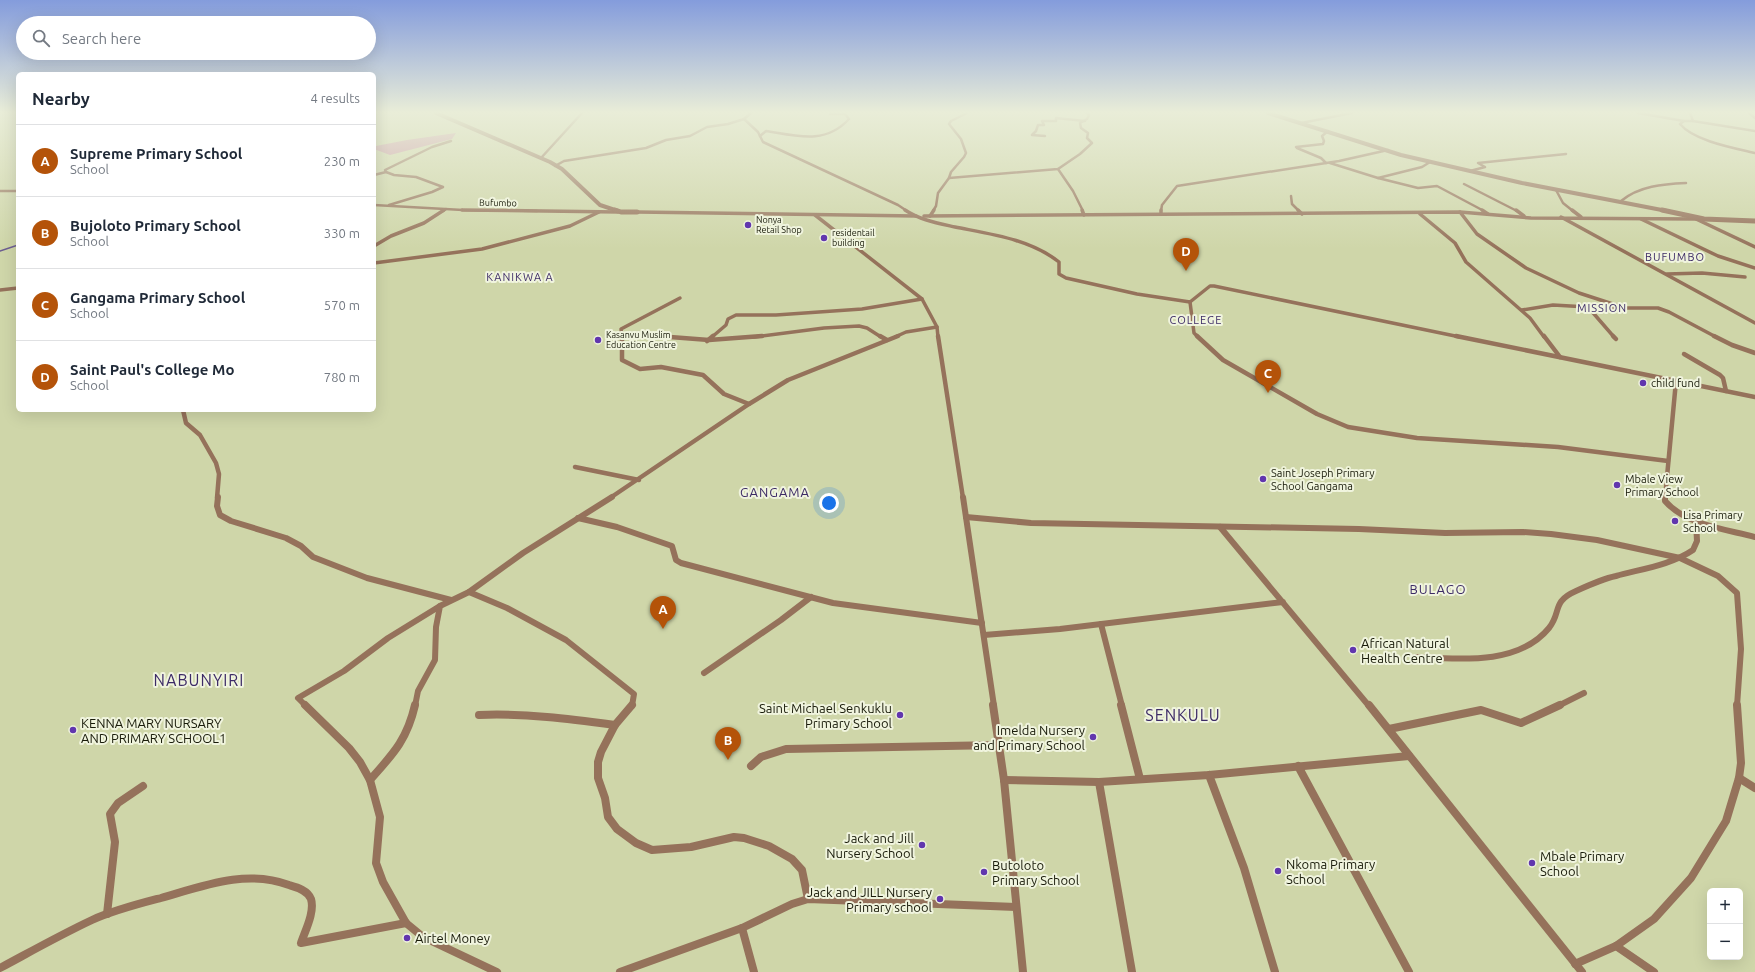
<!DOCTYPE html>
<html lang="en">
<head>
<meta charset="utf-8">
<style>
	:root { --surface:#fff; --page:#f2f2f3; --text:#1f2937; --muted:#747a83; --line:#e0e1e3; --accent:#b45309 }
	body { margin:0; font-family:Ubuntu,sans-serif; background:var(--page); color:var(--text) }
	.controls { position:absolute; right:12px; bottom:12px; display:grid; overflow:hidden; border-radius:6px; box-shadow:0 4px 16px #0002 }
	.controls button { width:36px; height:36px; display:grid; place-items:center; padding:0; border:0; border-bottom:1px solid var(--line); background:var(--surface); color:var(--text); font:20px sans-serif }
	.you { position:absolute; left:829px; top:503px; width:14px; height:14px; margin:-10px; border:3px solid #fff; border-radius:50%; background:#1a73e8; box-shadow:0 0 0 6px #1a73e833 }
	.badge { display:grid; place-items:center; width:26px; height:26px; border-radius:50%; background:var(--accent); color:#fff; font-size:13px; font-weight:700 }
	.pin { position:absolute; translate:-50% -33px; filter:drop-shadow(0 1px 2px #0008) }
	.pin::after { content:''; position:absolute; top:21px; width:14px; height:12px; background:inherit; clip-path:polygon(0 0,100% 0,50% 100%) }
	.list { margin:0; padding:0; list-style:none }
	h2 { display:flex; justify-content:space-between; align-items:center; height:52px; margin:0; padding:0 16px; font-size:17px }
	h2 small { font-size:13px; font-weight:400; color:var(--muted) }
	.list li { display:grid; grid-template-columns:26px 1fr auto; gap:12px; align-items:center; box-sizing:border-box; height:72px; padding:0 16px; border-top:1px solid var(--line) }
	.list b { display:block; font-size:15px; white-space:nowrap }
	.list p { margin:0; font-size:13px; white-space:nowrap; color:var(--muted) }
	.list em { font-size:13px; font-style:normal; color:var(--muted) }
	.icon { flex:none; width:22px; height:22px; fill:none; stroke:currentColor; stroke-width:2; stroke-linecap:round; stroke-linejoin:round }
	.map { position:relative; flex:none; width:1755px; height:972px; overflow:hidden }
	.search { position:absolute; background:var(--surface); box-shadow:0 4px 16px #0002; left:16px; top:16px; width:360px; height:44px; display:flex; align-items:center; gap:10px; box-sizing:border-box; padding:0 14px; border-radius:22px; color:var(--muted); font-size:15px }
	.panel { position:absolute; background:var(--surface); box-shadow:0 4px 16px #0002; left:16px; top:72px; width:360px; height:340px; border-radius:6px }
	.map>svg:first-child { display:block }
</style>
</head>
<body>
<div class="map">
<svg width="1755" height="972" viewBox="0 0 1755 972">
	<rect width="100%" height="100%" fill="#cfd6a9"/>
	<path fill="#c98fa5" d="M456 133 452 139 390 155 374 149 376 146 407 140Z"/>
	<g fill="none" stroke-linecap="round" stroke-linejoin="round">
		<path stroke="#6c5d91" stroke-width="1.5" d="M0 251 18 245"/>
		<g stroke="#95725b" stroke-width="2.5">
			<path d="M751 113 744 119 758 132 763 142 898 205 907 211"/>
			<path d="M1638 113 1684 121"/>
			<path d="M1690 113 1693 121H1684L1680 124C1694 141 1734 148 1755 153"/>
			<path d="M1749 113 1755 118"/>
			<path d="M1693 121 1755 131"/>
			<path d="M1301 123 1352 113"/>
			<path d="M760 136 766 131C797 136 825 145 849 119L845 114H830L831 113"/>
			<path d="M1045 136 1032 135 1036 131 1038 125H1044L1042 121H1056V118L1085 121"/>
			<path d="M1296 147 1323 144 1324 141 1322 136 1328 131"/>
			<path d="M1297 148 1321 158 1326 163"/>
			<path d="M541 158 582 113"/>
			<path d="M1330 163 1378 178 1422 167 1430 162"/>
			<path d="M555 166 564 161 646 148 666 140 690 136 707 127 728 124 744 119"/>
			<path d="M1058 169 1073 191 1083 211"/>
			<path d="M1470 171 1485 167 1478 163 1566 154"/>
			<path d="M386 172 385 170 432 147 451 141"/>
			<path d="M374 175 386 172 394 175 416 177 443 187 432 192 389 205"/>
			<path d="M949 178 1058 169 1080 154 1092 143 1087 138 1088 133 1081 128 1080 123 1087 119 1089 115 1087 113"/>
			<path d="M1378 178 1418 188 1437 186 1484 211"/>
			<path d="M1464 184 1517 211"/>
			<path d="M1556 190 1563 203 1573 211"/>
			<path d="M0 191H18"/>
			<path d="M1291 196 1292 204 1299 211"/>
			<path d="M1621 201C1639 186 1663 184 1686 183"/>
			<path d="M374 205 463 210 537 211"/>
			<path d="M443 211 446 209"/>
			<path d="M933 211 936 206 938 193 949 178 951 172 964 157 966 153 961 139 949 124 951 121 967 113"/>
			<path d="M1161 211 1162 205 1177 186 1339 161 1388 150"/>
		</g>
		<g stroke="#95725b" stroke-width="3.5">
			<path d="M462 210 618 212"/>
			<path d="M905 210C920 220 937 223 955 227 990 234 1030 239 1059 262V274L1066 278 1137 294 1190 302 1210 286H1214L1460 337"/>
			<path d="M1082 210 1084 215"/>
			<path d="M1298 210 1302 214"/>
			<path d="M1482 210 1488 214"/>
			<path d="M1516 210 1524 216"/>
			<path d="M1572 210 1581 217"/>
			<path d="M637 212 916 216"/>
			<path d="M1460 212 1477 234 1526 268 1579 293 1619 306"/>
			<path d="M1161 214V210"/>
			<path d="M1420 214 1455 243 1466 262 1530 318 1544 337"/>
			<path d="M815 215 922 299 937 327 938 337"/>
			<path d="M924 216 1460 212 1531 218 1697 219"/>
			<path d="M930 216 934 210"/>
			<path d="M1561 217 1755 323"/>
			<path d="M1641 219 1718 256 1755 268"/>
			<path d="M1696 219 1755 247"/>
			<path d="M374 246 391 236 424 223 444 210"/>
			<path d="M374 263 482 249 570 226 599 212"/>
			<path d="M1667 274 1702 273 1745 277"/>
			<path d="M0 290 18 288"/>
			<path d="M1190 302 1194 333 1198 337"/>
			<path d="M1588 307 1614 337"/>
			<path d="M1522 310 1553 305 1605 308H1658L1669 312 1716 337"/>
			<path d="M640 336 671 337"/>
			<path d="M622 337 621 329 680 298"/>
			<path d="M712 337 726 325 728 319 736 315H776L862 309 922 299"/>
			<path d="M754 337 824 328 859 326 867 328 881 337"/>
			<path d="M895 337 906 332 937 327"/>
		</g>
		<g stroke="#95725b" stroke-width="4.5">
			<path d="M622 336V360L640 369 661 367 703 375 724 394 749 404"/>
			<path d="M640 336H647"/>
			<path d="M657 336 709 340 762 336"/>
			<path d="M880 336 887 340"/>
			<path d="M938 336 963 498"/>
			<path d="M1197 336 1223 360 1317 414 1348 427 1417 438 1558 447 1668 461"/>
			<path d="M1456 336 1755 397"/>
			<path d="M1544 336 1560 357"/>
			<path d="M1613 336 1616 339"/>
			<path d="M1714 336 1732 345 1755 353"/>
			<path d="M707 341 713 336"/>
			<path d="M1684 354 1720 375 1723 378 1726 391"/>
			<path d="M183 410 186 423 200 435 216 463 219 474 217 498"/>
			<path d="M575 467 639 480"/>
			<path d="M610 498 749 404 788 380 898 336"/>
			<path d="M1665 498 1676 381"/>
		</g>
		<g stroke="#95725b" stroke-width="6">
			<path d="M218 497 217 506 220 515 231 521 286 538 301 546 313 557 367 578 451 600"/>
			<path d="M963 497 994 706"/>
			<path d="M1665 497V501C1686 525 1725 529 1755 537"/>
			<path d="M966 517 1031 523 1359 529 1445 533 1523 532 1551 534 1597 540 1680 558 1718 576 1737 593 1741 649 1737 706"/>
			<path d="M578 518 617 527 672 546 676 560 681 563 833 603 982 623"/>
			<path d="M1220 527 1369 706"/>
			<path d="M469 592 507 608 566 640 634 694 632 706"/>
			<path d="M1101 624 1122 706"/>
			<path d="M984 635 1060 629 1283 602"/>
			<path d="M1415 657C1458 659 1518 666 1549 628 1562 612 1551 602 1576 591 1589 585 1602 579 1616 576 1641 569 1671 565 1693 550L1697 541 1696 521"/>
			<path d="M704 673 781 620 811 597"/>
			<path d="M306 706 298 698 344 671 388 638 440 606"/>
			<path d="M415 706 418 691 435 660 436 627 440 606 469 592 523 553 612 497"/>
			<path d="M1558 706 1584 693"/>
		</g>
		<g stroke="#95725b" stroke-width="8">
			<path d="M305 705 349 748 360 762 370 780 380 817 376 863 383 882 406 923 423 937 497 972"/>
			<path d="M632 705 615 725 601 752 598 762V778L605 798 608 817 617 829 636 843 652 850 691 847 734 837 744 838 769 846 792 859 802 870 808 899"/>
			<path d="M993 705 1004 780 1023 972"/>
			<path d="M1121 705 1140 779"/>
			<path d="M1369 705 1582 972"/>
			<path d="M479 715C524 713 570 719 615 725"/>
			<path d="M1389 729 1481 710 1521 723 1560 705"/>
			<path d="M751 766 761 757 786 749 999 745"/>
			<path d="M1298 766 1409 972"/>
			<path d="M1209 775 1244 868 1275 972"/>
			<path d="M1739 778 1755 788"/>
			<path d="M370 780C393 754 407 740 415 705"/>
			<path d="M1004 780 1099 782 1209 775 1409 756"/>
			<path d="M1099 782 1132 972"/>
			<path d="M107 914 115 842 110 814 118 803 143 786"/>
			<path d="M742 928 754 972"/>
			<path d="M1616 946 1654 972"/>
			<path d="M1575 964 1616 946 1654 919 1691 878 1726 821 1739 778 1741 763 1737 705"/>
			<path d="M0 968C30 952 60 935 92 920 114 910 138 904 161 898 203 886 246 869 289 885 296 887 308 890 311 899 315 912 305 931 301 943L406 923"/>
			<path d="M620 972 742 928 792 904 808 899 1016 907"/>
		</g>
		<g stroke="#95725b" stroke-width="4">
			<path d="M436 113 550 162 562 169 600 205 618 211"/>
			<path d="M1268 113 1401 155 1522 183 1667 211"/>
		</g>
		<g stroke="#95725b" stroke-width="5">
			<path d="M615 210 621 212H637"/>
			<path d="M1662 210 1704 219 1755 221"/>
		</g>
	</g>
	<linearGradient id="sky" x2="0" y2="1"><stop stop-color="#849cdc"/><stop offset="0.45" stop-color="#e9edd8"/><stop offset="1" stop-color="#e9edd8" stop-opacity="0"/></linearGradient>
	<rect width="1755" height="249" fill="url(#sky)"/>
	<g fill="#6136ae" stroke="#f0f4de" stroke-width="1.5">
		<circle cx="748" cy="225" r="4"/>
		<circle cx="824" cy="238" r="4"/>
		<circle cx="598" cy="340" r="4"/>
		<circle cx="1643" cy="383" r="4"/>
		<circle cx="1263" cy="479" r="4"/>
		<circle cx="1617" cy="485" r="4"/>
		<circle cx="1675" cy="521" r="4"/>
		<circle cx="1353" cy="650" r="4"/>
		<circle cx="900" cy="715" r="4"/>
		<circle cx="73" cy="730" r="4"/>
		<circle cx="1093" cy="737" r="4"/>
		<circle cx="922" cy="845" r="4"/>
		<circle cx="1532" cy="863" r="4"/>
		<circle cx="1278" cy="871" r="4"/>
		<circle cx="984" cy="872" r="4"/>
		<circle cx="940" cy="899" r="4"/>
		<circle cx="407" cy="938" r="4"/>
	</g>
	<g text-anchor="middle" stroke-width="4" stroke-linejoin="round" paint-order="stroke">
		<g font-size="9" fill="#191b0a" stroke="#f0f4de">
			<text transform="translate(498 203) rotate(1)" y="3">Bufumbo</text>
		</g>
		<g font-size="9" fill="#191b0a" stroke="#f0f4de" text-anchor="start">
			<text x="756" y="223">Nonya<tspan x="756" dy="10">Retail Shop</tspan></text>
			<text x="832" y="236">residentail<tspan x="832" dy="10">building</tspan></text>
			<text x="606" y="338">Kasanvu Muslim<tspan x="606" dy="10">Education Centre</tspan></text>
		</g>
		<g font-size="11" letter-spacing="1" fill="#3d2b66" stroke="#f0f4de">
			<text x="1675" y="261">BUFUMBO</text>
			<text x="520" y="281">KANIKWA A</text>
			<text x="1602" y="312">MISSION</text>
			<text x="1196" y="324">COLLEGE</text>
		</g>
		<g font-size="11" fill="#191b0a" stroke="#f0f4de" text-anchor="start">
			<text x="1651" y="387">child fund</text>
			<text x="1271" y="477">Saint Joseph Primary<tspan x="1271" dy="13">School Gangama</tspan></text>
			<text x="1625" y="483">Mbale View<tspan x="1625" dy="13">Primary School</tspan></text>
			<text x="1683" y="519">Lisa Primary<tspan x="1683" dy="13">School</tspan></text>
		</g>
		<g font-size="13" letter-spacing="1" fill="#3d2b66" stroke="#f0f4de">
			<text x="775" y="497">GANGAMA</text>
			<text x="1438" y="594">BULAGO</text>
		</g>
		<g font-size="13" fill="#191b0a" stroke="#f0f4de" text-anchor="start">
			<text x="1361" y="648">African Natural<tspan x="1361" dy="15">Health Centre</tspan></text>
			<text x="892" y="713" text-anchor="end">Saint Michael Senkuklu<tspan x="892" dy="15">Primary School</tspan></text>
			<text x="81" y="728">KENNA MARY NURSARY<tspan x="81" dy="15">AND PRIMARY SCHOOL1</tspan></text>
			<text x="1085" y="735" text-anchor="end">Imelda Nursery<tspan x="1085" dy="15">and Primary School</tspan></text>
			<text x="914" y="843" text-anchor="end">Jack and Jill<tspan x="914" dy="15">Nursery School</tspan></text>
			<text x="1540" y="861">Mbale Primary<tspan x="1540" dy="15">School</tspan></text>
			<text x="1286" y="869">Nkoma Primary<tspan x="1286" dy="15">School</tspan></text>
			<text x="992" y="870">Butoloto<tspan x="992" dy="15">Primary School</tspan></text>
			<text x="932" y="897" text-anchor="end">Jack and JILL Nursery<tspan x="932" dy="15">Primary school</tspan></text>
			<text x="415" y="943">Airtel Money</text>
		</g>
		<g font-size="16" letter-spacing="1" fill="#3d2b66" stroke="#f0f4de">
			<text x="199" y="686">NABUNYIRI</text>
			<text x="1183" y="721">SENKULU</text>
		</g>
	</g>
</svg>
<div class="controls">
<button>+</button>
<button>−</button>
</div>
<div class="you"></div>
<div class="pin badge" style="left:663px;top:629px">A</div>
<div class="pin badge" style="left:728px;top:760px">B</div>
<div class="pin badge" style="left:1268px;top:393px">C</div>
<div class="pin badge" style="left:1186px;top:271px">D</div>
<div class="search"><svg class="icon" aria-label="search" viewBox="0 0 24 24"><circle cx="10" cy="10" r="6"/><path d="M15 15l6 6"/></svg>Search here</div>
<section class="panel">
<h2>Nearby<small>4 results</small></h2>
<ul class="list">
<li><span class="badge">A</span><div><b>Supreme Primary School</b><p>School</p></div><em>230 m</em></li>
<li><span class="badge">B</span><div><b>Bujoloto Primary School</b><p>School</p></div><em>330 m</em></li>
<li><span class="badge">C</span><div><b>Gangama Primary School</b><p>School</p></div><em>570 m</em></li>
<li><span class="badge">D</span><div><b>Saint Paul's College Mo</b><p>School</p></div><em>780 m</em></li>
</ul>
</section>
</div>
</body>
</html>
